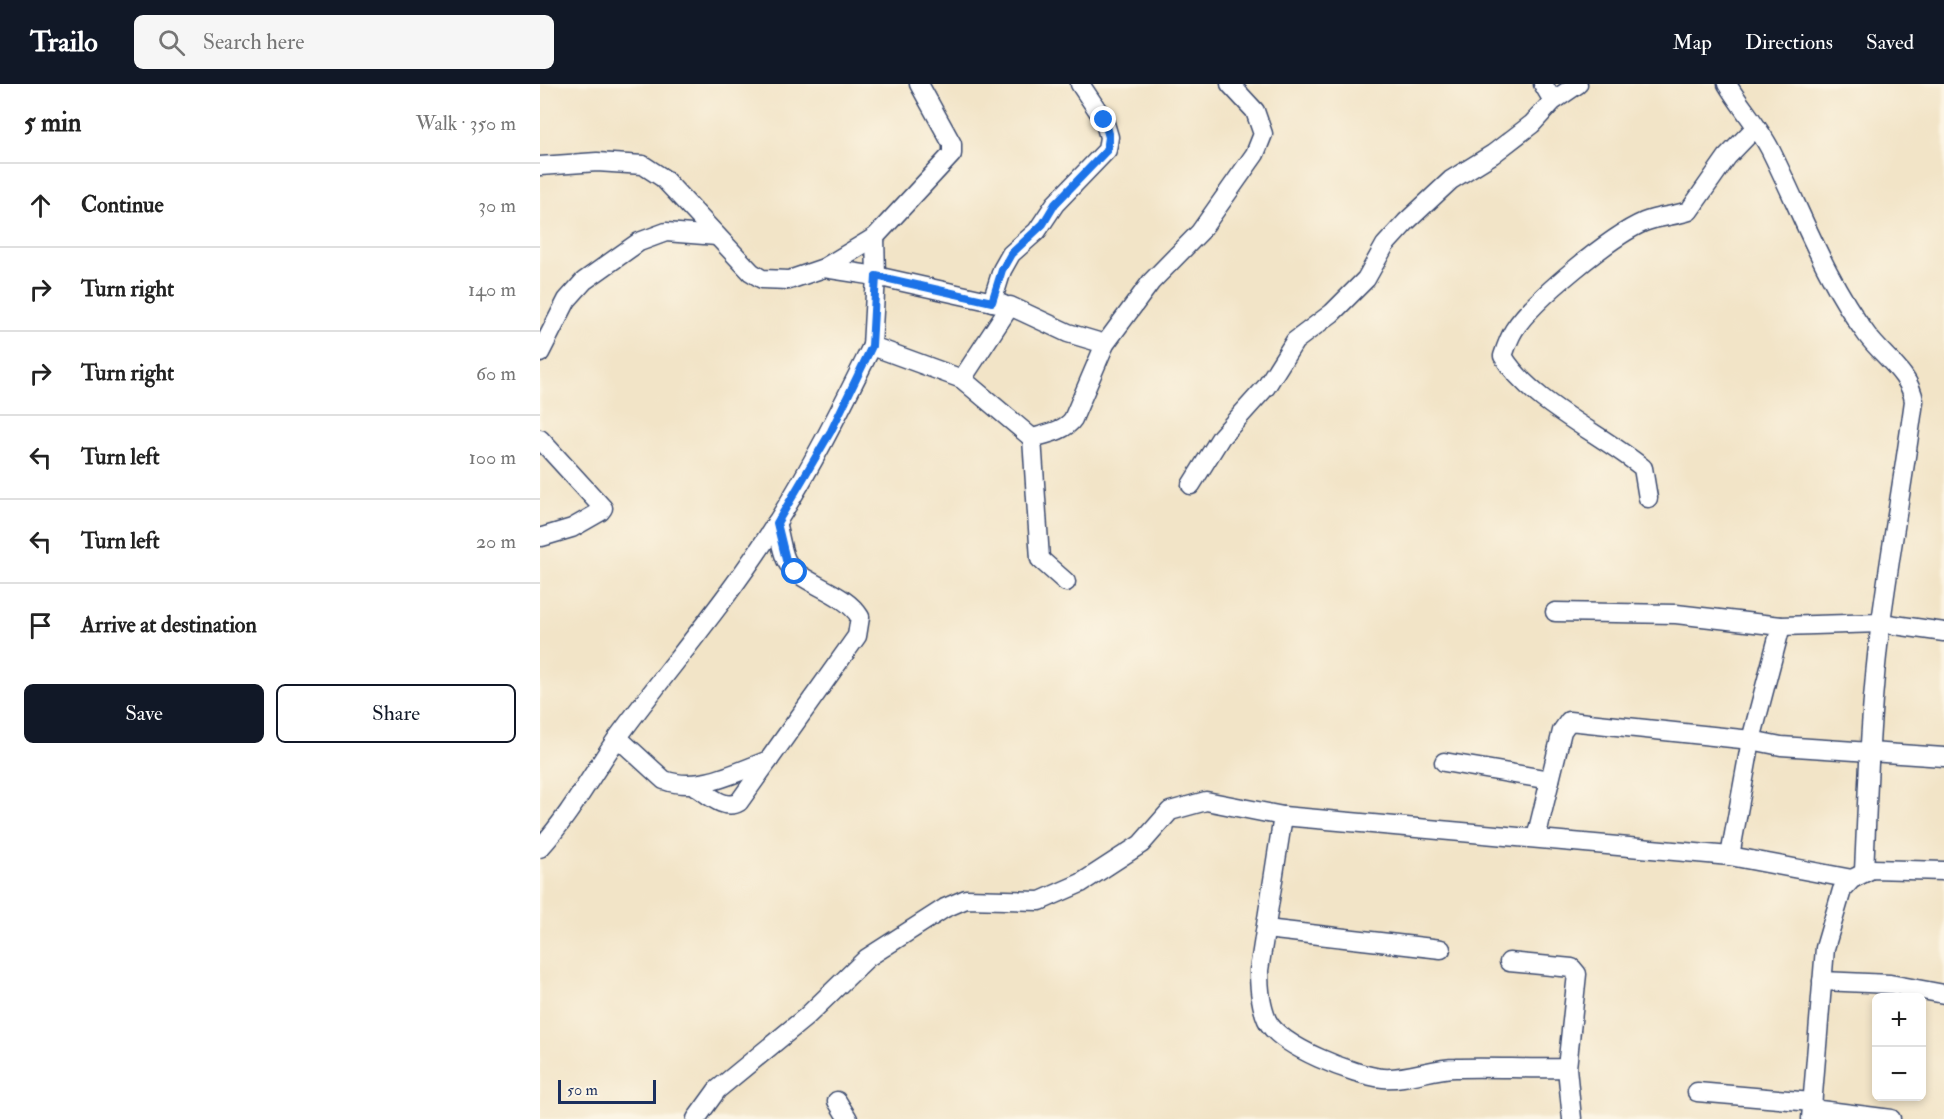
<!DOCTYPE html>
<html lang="en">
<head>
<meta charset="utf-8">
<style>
	:root { --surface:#fff; --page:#f6f6f6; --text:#222; --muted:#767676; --line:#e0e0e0; --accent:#111827 }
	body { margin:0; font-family:"IM FELL Double Pica",serif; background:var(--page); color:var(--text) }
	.controls { position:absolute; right:18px; bottom:18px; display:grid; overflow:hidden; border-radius:9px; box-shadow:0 3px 9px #0003 }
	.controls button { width:54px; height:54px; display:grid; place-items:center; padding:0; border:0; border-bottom:2px solid var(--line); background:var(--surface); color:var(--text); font:30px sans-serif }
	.scale { position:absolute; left:18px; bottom:15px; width:98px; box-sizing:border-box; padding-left:6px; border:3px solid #1b2f5e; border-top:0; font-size:16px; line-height:21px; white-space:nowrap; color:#1b2f5e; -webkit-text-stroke:4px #fcf5e5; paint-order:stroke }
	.stop { position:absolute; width:18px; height:18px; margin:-14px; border:4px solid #1a73e8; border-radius:50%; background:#fff }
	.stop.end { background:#1a73e8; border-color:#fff; box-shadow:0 2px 6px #0008 }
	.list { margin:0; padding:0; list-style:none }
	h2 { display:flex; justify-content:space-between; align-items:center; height:78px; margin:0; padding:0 24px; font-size:26px }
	h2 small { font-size:20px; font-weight:400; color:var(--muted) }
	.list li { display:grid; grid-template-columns:39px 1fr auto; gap:18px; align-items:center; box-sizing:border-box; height:84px; padding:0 24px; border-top:2px solid var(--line) }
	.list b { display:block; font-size:22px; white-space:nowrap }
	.list em { font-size:20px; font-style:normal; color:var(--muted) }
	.actions { display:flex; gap:12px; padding:18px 24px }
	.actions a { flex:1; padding:14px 0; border:2px solid var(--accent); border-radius:9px; text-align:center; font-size:21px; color:var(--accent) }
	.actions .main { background:var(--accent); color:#fff }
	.icon { flex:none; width:33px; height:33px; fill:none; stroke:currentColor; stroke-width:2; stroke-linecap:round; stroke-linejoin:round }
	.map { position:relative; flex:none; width:1404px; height:1035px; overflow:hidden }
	header { display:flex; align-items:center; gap:36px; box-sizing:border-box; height:84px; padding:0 30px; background:var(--accent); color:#fff }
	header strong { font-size:28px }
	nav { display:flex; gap:33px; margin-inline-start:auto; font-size:21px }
	.search { width:420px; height:54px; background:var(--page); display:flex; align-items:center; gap:15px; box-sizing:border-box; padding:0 21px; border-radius:9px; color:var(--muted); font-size:22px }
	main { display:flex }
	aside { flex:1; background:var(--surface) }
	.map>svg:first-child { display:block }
</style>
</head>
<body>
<header>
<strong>Trailo</strong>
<div class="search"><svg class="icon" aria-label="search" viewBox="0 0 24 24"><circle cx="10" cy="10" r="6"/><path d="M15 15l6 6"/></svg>Search here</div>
<nav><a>Map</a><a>Directions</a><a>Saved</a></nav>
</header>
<main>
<aside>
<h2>5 min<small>Walk · 350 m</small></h2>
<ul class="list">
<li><svg class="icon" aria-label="ahead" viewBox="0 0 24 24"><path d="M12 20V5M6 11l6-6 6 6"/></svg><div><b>Continue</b></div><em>30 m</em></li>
<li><svg class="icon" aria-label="right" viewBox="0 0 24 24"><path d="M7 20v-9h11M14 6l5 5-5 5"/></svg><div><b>Turn right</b></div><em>140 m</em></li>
<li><svg class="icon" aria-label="right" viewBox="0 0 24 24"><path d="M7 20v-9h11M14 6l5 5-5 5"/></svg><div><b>Turn right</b></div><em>60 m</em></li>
<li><svg class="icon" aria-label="left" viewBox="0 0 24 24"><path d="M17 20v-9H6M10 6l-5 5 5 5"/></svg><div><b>Turn left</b></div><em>100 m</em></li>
<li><svg class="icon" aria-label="left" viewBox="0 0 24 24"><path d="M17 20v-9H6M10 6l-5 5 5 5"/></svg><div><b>Turn left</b></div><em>20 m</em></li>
<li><svg class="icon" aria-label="arrive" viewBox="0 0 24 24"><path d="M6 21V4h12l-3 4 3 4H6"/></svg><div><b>Arrive at destination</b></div></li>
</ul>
<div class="actions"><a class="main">Save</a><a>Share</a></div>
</aside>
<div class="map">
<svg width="1404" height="1035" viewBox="0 0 1404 1035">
	<rect width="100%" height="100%" fill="#fcf5e5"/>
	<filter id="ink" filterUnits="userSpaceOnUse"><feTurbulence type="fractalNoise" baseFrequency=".0167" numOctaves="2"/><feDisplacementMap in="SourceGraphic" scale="12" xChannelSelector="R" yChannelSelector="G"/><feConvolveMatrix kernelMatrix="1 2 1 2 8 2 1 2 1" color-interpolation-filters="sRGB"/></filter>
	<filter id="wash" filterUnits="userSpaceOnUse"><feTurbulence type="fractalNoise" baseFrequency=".008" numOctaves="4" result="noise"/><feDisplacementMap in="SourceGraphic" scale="24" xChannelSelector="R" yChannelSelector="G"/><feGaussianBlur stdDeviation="1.35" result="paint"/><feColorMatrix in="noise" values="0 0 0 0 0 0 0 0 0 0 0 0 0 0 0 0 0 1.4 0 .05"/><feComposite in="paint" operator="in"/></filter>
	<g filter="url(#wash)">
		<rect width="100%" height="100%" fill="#f2e4c7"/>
	</g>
	<g filter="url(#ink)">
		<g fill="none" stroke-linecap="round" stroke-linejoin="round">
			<defs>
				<g id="minor">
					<path d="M1003 0 1013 17"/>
					<path d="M1187 0C1200 22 1218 42 1230 65 1261 127 1285 195 1327 251 1343 273 1370 289 1374 317 1364 391 1351 464 1341 538 1330 620 1328 704 1324 787"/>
					<path d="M0 82 57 78 103 81 123 94 211 188 222 195 249 196 284 184 335 153 412 70V60L379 0"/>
					<path d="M335 153 336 192 332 262 422 295 492 354C506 350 525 347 533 335L565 260 611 198 660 148 715 70 723 50 715 27 690 0"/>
					<path d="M284 184 336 192 462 220"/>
					<path d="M452 218 462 186 471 170 497 147 515 120 567 66 569 53 564 36 540 0"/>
					<path d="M0 269 27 216 44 197 99 158 126 148 177 152"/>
					<path d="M422 295 470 222 528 249 565 260"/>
					<path d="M492 354 500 475 526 498"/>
					<path d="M0 355 63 424 60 428 32 444 2 453"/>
					<path d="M651 401 681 353 726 303 755 257 792 229 826 195 845 161 866 138 911 96 953 70 992 40 1013 17 1038 0"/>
					<path d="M1108 414 1103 384C1062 350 990 318 963 272 966 263 969 254 974 246 993 216 1071 152 1104 138 1118 132 1135 132 1149 127L1187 73 1216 43"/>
					<path d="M1015 528 1136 530 1241 542 1211 656 1190 772"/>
					<path d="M1241 542 1341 539 1404 548"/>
					<path d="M78 654 124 696C159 709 196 688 229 676"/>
					<path d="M904 678 1010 696"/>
					<path d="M155 702C168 710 184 727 199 718L317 552 320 533C302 505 258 500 246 476 241 465 240 451 236 439"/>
					<path d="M743 732 719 886C719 903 720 920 727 936 738 962 816 992 843 994 867 996 892 984 916 984 953 983 990 985 1027 984"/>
					<path d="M996 754 1022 647 1029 637 1211 656 1241 662 1404 673"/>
					<path d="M0 764C31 730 52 690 78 653 131 581 190 513 237 438 273 381 302 322 332 262"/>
					<path d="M726 845 901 865"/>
					<path d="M969 878 1032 884 1037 890 1027 984 1032 1035"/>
					<path d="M1282 897 1350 900 1404 910"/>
					<path d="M1157 1008 1272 1018"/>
					<path d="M297 1017 308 1035"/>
					<path d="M1272 1025 1351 1035"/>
					<path d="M156 1035 177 1006 266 933 327 874 405 824 426 815 500 817 541 799 601 760 630 727 666 717 743 732 1190 772 1312 795"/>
					<path d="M1271 1035 1285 864 1302 806 1312 795 1332 785 1404 787"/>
				</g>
			</defs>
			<use href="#minor" stroke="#3b4a6e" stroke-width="21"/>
			<use href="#minor" stroke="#fff" stroke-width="18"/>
		</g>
	</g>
	<g fill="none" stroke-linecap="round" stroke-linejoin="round" filter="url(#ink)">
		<path stroke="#1a73e8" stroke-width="8" d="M255 488 246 476 237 439 291 347 332 262 336 192 452 218 462 186 471 170 503 140 515 120 567 66 569 53 564 36"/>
	</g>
</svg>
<div class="controls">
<button>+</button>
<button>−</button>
</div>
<div class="scale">50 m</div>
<div class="stop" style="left:255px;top:488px"></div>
<div class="stop end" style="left:564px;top:36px"></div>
</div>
</main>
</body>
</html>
